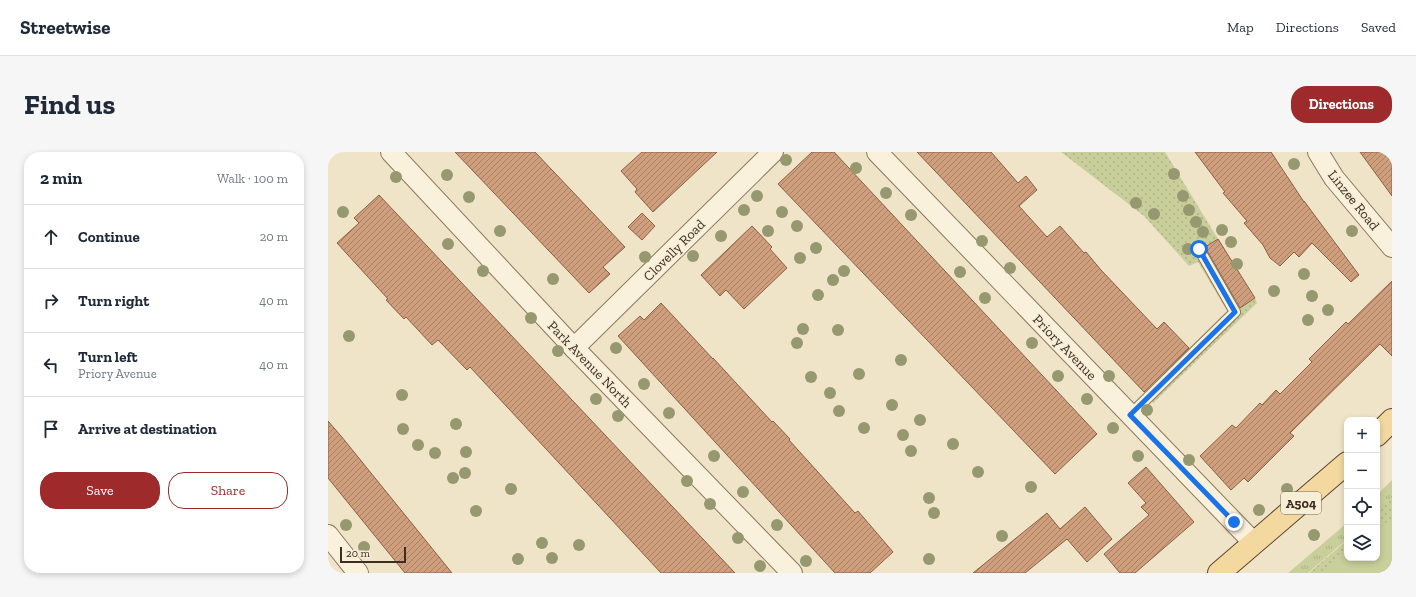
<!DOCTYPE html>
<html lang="en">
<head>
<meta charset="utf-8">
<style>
	:root { --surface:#fff; --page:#f6f6f7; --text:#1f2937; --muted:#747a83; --line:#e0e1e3; --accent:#9e2a2b }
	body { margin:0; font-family:"Zilla Slab",serif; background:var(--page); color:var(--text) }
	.controls { position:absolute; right:12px; bottom:12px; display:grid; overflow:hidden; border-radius:8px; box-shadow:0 2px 6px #0003 }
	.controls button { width:36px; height:36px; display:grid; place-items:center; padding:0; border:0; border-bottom:1px solid var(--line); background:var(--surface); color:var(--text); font:20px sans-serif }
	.scale { position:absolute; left:12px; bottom:10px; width:66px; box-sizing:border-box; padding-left:4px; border:2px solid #3d2e20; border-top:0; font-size:11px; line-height:14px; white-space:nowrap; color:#3d2e20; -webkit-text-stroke:3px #f7eed8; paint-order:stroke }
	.stop { position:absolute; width:12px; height:12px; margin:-9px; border:3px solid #1a73e8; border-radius:50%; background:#fff }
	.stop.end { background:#1a73e8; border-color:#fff; box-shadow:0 1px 4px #0008 }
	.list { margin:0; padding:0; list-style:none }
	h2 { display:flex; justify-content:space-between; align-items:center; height:52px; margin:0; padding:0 16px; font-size:17px }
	h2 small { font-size:13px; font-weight:400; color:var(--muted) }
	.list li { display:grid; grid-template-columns:26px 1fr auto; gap:12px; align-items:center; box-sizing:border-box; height:64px; padding:0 16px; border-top:1px solid var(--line) }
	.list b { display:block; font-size:15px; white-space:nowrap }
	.list p { margin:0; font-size:13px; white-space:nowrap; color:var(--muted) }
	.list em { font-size:13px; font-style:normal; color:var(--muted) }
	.actions { display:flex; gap:8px; padding:12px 16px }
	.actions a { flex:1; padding:9px 0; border:1px solid var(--accent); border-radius:16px; text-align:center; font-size:14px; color:var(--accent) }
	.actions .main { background:var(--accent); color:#fff }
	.icon { flex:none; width:22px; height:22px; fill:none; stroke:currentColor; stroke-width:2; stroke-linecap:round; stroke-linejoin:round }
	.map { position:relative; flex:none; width:1064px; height:421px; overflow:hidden; border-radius:16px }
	header { display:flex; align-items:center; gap:24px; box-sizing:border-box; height:56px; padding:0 20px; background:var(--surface); border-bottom:1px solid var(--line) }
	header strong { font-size:19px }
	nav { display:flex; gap:22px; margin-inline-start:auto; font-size:14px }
	.intro { display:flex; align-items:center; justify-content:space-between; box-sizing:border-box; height:96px; padding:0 24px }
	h1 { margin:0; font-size:28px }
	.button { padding:10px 18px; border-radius:16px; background:var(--accent); color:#fff; font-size:14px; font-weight:700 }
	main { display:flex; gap:24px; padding:0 24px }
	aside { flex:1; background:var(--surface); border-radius:16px; box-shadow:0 2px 6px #0003 }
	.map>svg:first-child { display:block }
</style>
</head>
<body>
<header>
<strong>Streetwise</strong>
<nav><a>Map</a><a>Directions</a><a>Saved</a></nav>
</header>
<div class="intro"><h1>Find us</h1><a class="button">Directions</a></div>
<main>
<aside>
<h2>2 min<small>Walk · 100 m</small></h2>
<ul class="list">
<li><svg class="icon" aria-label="ahead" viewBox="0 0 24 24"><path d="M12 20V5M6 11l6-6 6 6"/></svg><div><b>Continue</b></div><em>20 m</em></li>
<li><svg class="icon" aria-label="right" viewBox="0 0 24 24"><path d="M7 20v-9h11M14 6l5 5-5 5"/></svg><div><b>Turn right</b></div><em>40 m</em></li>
<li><svg class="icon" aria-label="left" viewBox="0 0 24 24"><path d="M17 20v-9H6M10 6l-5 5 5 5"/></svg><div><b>Turn left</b><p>Priory Avenue</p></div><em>40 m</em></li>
<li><svg class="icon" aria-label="arrive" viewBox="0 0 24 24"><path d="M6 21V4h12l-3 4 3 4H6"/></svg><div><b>Arrive at destination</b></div></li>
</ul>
<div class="actions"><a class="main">Save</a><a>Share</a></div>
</aside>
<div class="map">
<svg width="1064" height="421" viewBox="0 0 1064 421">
	<defs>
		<pattern id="grass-tufts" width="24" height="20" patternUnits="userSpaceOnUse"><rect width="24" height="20" fill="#c9cf9b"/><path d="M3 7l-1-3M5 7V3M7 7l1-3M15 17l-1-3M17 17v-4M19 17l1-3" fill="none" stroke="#aeb285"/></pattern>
		<pattern id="park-dots" width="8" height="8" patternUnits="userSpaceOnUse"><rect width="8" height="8" fill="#c9cf9b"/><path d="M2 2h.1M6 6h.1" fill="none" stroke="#aeb285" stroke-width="1.8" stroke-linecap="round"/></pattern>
		<pattern id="building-hatch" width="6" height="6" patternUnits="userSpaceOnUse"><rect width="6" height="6" fill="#cf9f7d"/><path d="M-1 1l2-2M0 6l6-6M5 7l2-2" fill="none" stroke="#a98266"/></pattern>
	</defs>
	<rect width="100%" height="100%" fill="#f0e4c8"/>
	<g fill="url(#grass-tufts)">
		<path d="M1064 328V346L1049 361V343Z"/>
		<path d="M1019 371V387L980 421H960Z"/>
	</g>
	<g fill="url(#park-dots)">
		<path d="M733 0H837L890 87 874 97 911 156 927 146 929 151 825 251 816 240 899 159 870 110 861 114 816 64Z"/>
		<path d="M1064 345V421H981L1019 388V406H1049V361Z"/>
	</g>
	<path fill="#c9cf9b" d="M1064 366V421H993L1019 401V406H1049V377Z"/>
	<g fill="url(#building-hatch)" stroke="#8d5f41">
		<path d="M127 0H207L297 95 275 115 282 122 261 141Z"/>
		<path d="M314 0H389L325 60 307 40 309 37 293 19Z"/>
		<path d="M484 0H506L769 282 727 322 450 32Z"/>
		<path d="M589 0H663L690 31 698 24 709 38 691 54 719 85 732 74 756 101 758 100 773 118 829 177 836 170 861 196 816 240Z"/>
		<path d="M867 0H943L976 50V49L1031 123 1023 130 984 91 971 105 966 100 952 114 942 106 935 93 916 71 919 69 895 41 897 40Z"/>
		<path d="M1032 0H1064V44Z"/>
		<path d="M51 43 407 421H333L142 215 139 218 110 188 104 193 78 165 76 167 58 148 60 147 9 91 31 71 26 66Z"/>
		<path d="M314 61 327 74 314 88 300 75Z"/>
		<path d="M424 74 444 95 442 97 459 116 416 157 398 138 392 144 373 123Z"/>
		<path d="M890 87 927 146 912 156 877 95Z"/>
		<path d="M1064 129V204L1052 192 962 281 966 284 920 330 916 326 903 338 872 304 904 273 908 276 932 251 934 253 948 238 952 242 984 210 981 207 1018 170 1020 172Z"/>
		<path d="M333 151 385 207V206L444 270 445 269 462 287 461 288 527 361 530 359 565 400 542 421H507L290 184 312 164 316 168Z"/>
		<path d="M0 269 13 284 124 421H77L0 326Z"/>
		<path d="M818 315 866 370 807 421H792L776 402 821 363 813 355 818 351 800 331Z"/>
		<path d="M757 355 784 387 759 410 739 387 697 421H645L719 361 732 377Z"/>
	</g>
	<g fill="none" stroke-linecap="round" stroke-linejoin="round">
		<defs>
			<path id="lane" d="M802 263 907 160 871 97"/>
			<g id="street">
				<path d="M63 0 246 196 464 421"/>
				<path d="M549 0 926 391"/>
				<path d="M990 0 1006 26 1064 95"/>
				<path d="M246 196 445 0"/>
				<path d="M0 383 30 421"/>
			</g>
			<g id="primary">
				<path d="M1049 283 1064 268"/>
				<path d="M891 421 1019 311"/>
			</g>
		</defs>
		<use href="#lane" stroke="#8d765c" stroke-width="12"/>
		<use href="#street" stroke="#8d765c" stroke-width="22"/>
		<use href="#primary" stroke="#5b4430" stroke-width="24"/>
		<use href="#lane" stroke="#faf1dc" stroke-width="10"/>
		<use href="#street" stroke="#faf1dc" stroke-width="20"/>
		<use href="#primary" stroke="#f3d9a0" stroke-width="22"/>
	</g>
	<g fill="#96986f">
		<circle cx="458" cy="8" r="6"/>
		<circle cx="966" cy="12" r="6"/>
		<circle cx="528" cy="16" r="6"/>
		<circle cx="846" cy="22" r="6"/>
		<circle cx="119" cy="23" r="6"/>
		<circle cx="68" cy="25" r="6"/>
		<circle cx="558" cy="41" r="6"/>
		<circle cx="429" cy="44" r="6"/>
		<circle cx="855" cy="44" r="6"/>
		<circle cx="141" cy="45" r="6"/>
		<circle cx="808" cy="51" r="6"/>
		<circle cx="416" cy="58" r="6"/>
		<circle cx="861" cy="58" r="6"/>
		<circle cx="15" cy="60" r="6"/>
		<circle cx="454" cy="60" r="6"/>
		<circle cx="826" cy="62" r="6"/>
		<circle cx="583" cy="63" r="6"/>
		<circle cx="868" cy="70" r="6"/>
		<circle cx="469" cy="74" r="6"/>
		<circle cx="894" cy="78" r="6"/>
		<circle cx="172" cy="79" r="6"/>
		<circle cx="440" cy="79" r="6"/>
		<circle cx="1024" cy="79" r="6"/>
		<circle cx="875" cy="80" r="6"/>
		<circle cx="393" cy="84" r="6"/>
		<circle cx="654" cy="89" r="6"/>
		<circle cx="903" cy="90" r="6"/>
		<circle cx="120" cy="92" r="6"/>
		<circle cx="488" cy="96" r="6"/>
		<circle cx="860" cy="97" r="6"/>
		<circle cx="365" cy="104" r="6"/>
		<circle cx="317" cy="105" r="6"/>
		<circle cx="472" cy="106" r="6"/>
		<circle cx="909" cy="112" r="6"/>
		<circle cx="682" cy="116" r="6"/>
		<circle cx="155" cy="119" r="6"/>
		<circle cx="516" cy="119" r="6"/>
		<circle cx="632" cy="120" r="6"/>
		<circle cx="976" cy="122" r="6"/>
		<circle cx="225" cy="127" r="6"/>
		<circle cx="505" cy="128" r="6"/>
		<circle cx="946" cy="139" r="6"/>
		<circle cx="490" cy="143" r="6"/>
		<circle cx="984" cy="144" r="6"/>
		<circle cx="657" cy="146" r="6"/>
		<circle cx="1000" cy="158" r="6"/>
		<circle cx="203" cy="166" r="6"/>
		<circle cx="980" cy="168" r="6"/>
		<circle cx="475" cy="177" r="6"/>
		<circle cx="510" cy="178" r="6"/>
		<circle cx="21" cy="184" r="6"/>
		<circle cx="469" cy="191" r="6"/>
		<circle cx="704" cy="191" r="6"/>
		<circle cx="288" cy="196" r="6"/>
		<circle cx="230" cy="199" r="6"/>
		<circle cx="573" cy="208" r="6"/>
		<circle cx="531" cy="222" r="6"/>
		<circle cx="730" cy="224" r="6"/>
		<circle cx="781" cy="224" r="6"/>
		<circle cx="483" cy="225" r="6"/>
		<circle cx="316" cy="232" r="6"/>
		<circle cx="502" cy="241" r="6"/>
		<circle cx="74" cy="243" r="6"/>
		<circle cx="268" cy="247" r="6"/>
		<circle cx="759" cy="247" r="6"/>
		<circle cx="564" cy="253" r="6"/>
		<circle cx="819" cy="258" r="6"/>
		<circle cx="511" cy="259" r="6"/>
		<circle cx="341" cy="261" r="6"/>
		<circle cx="290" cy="264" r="6"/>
		<circle cx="592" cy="268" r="6"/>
		<circle cx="128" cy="272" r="6"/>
		<circle cx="536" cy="276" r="6"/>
		<circle cx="785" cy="276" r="6"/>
		<circle cx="75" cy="277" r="6"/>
		<circle cx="575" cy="283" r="6"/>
		<circle cx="625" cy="292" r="6"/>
		<circle cx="90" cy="293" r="6"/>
		<circle cx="583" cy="299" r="6"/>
		<circle cx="138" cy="300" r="6"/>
		<circle cx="107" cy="301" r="6"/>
		<circle cx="386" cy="304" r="6"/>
		<circle cx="810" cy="304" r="6"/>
		<circle cx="861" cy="308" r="6"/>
		<circle cx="650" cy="320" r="6"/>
		<circle cx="137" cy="321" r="6"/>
		<circle cx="125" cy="326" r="6"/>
		<circle cx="359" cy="329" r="6"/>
		<circle cx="703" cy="335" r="6"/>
		<circle cx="183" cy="337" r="6"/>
		<circle cx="959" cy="337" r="6"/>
		<circle cx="415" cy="340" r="6"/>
		<circle cx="601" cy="346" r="6"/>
		<circle cx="382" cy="352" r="6"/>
		<circle cx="931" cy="358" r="6"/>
		<circle cx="148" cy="359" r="6"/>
		<circle cx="606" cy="361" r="6"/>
		<circle cx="18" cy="373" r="6"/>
		<circle cx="449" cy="373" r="6"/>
		<circle cx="986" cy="383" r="6"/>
		<circle cx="674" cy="384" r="6"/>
		<circle cx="410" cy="386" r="6"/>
		<circle cx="214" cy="391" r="6"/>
		<circle cx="251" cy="393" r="6"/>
		<circle cx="36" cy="395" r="6"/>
		<circle cx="224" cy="406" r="6"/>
		<circle cx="190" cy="407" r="6"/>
		<circle cx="601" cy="407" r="6"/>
		<circle cx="478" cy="409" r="6"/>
		<circle cx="432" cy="414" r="6"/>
	</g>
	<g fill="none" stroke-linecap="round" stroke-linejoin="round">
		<path stroke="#1a73e8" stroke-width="5" d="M871 97 907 160 802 263 906 370"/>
	</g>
	<g text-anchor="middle" stroke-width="3.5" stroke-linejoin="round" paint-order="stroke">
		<rect fill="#f7eed8" stroke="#756857" stroke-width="1" x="953" y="340" width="40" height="22" rx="3"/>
		<g font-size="13" font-weight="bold" fill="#3d2e20">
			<text x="973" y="356">A504</text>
		</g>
		<g font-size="14" fill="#3d2e20" stroke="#f7eed8">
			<text transform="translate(1026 48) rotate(51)" y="5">Linzee Road</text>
			<text transform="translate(346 98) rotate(-45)" y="5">Clovelly Road</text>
			<text transform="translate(737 195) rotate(46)" y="5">Priory Avenue</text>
			<text transform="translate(262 212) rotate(46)" y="5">Park Avenue North</text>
		</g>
	</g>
</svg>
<div class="controls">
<button>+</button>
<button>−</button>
<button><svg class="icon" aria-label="locate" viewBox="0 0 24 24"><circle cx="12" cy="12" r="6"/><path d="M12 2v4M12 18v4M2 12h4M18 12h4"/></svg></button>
<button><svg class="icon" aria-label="layers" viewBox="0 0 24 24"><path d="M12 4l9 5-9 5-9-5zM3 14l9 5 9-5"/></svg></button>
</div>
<div class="scale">20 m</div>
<div class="stop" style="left:871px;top:97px"></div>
<div class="stop end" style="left:906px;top:370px"></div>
</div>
</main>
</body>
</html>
